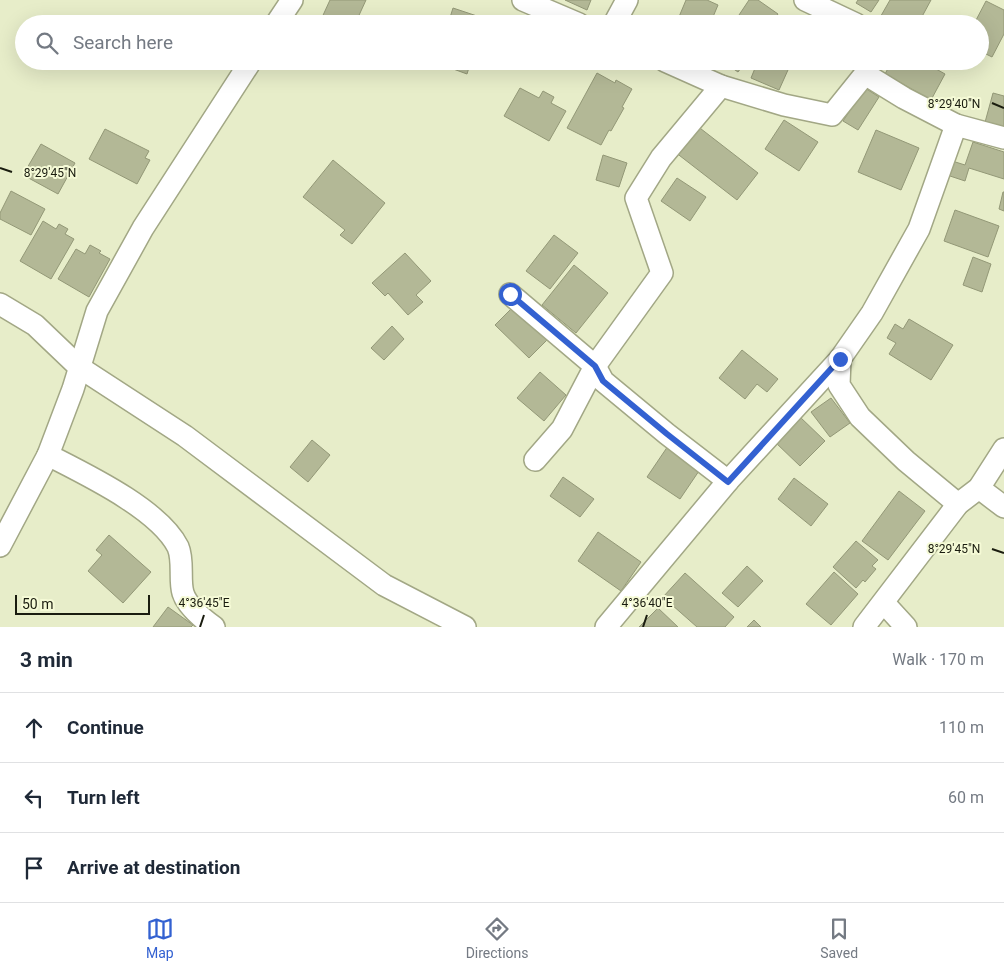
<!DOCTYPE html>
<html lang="en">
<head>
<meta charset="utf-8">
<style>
	:root { --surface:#fff; --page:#f6f6f7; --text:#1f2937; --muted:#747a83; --line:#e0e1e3; --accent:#3361d1 }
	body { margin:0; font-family:Roboto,sans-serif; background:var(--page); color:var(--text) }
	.scale { position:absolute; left:15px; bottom:12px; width:135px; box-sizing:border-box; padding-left:5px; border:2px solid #1a1c0f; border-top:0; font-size:14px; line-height:18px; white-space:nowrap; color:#1a1c0f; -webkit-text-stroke:4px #f5fad6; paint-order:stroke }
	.stop { position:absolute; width:15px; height:15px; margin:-11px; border:4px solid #3361d1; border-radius:50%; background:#fff }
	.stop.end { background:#3361d1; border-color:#fff; box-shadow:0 1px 5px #0008 }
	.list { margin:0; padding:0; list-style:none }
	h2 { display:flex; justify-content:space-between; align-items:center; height:65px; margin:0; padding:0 20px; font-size:21px }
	h2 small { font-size:16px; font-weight:400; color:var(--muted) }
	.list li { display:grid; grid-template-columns:32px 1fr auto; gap:15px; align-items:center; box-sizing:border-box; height:70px; padding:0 20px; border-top:1px solid var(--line) }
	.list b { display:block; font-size:19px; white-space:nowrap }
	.list em { font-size:16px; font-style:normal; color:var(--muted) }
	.icon { flex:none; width:28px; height:28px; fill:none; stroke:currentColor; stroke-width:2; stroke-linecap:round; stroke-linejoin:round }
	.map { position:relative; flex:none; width:1004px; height:627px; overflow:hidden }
	.search { position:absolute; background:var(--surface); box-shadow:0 5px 20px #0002; left:15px; right:15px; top:15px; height:55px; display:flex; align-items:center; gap:12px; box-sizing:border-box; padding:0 18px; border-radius:28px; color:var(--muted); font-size:19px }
	.sheet { height:275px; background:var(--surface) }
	nav { display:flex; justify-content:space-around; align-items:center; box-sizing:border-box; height:70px; border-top:1px solid var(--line); background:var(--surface); font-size:14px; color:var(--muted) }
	nav a { display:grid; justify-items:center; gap:2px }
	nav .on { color:var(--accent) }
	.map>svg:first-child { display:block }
</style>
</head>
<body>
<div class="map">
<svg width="1004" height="627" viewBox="0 0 1004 627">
	<rect width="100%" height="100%" fill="#e7edc9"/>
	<g fill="#b3b896" stroke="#939877">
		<path d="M330 0H366L355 24H319Z"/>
		<path d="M565 0H591L587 10Z"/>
		<path d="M686 0H707L718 5 710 24H676Z"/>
		<path d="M749 0H758L778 14 771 24H733Z"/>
		<path d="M858 0H879L871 12 856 3Z"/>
		<path d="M890 0H931L918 24H884L878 21Z"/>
		<path d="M986 1 1004 10V34L992 57 980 51V24H974Z"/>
		<path d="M453 8 486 19 484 24H448Z"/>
		<path d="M296 61H311L304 69Z"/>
		<path d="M435 61H471L467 74 434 62Z"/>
		<path d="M722 61H746L738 72Z"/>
		<path d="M758 61H792L779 90 751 78Z"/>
		<path d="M892 61H922L945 74 931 100 885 74Z"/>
		<path d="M597 73 615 83 616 80 632 89 622 107 624 108 611 131 609 130 601 145 567 128Z"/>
		<path d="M520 88 539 98 543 91 554 97 551 103 566 111 549 141 504 116Z"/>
		<path d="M865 88 879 97 858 130 843 121Z"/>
		<path d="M993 93 1004 96V131L984 126Z"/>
		<path d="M784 120 818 142 799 171 765 149Z"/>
		<path d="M696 125 758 173 737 200 675 152Z"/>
		<path d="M105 129 149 151 145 158 150 160 137 184 89 159Z"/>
		<path d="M876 130 919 148 901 190 858 172Z"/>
		<path d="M973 142 1004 152V179L969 168 965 181 944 174 949 160 965 165Z"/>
		<path d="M41 144 75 163 58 194 23 175Z"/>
		<path d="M603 155 627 163 619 187 596 180Z"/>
		<path d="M333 160 385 203 352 244 340 235 345 230 303 197Z"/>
		<path d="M677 178 706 197 690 221 661 201Z"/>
		<path d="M11 191 45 209 31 235 0 219V213Z"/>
		<path d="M1003 192H1004V211L999 209Z"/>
		<path d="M955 210 999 226 988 257 944 241Z"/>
		<path d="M43 221 56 229 59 224 68 229 65 234 74 239 51 279 20 261Z"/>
		<path d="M554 235 578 253 550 289 526 271Z"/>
		<path d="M90 245 101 251 99 253 110 259 89 297 58 279 76 249 85 254Z"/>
		<path d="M405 253 431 281 416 295 423 302 408 315 388 293 385 296 372 283Z"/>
		<path d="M973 257 991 264 982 292 963 285Z"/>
		<path d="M574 265 608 293 576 333 542 305Z"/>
		<path d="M515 305 549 338 529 358 495 325Z"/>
		<path d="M909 319 953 345 931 380 889 354 896 343 887 338 895 324 903 329Z"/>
		<path d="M392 326 404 339 384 360 371 348Z"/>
		<path d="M742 350 778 379 767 392 757 384 745 399 719 378Z"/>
		<path d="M540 372 566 395 544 421 517 398Z"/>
		<path d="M831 398 850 423 830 437 811 412Z"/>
		<path d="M799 416 825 441 800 466 775 442Z"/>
		<path d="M312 440 330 455 308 482 290 467Z"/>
		<path d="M668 446 701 468 680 499 647 477Z"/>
		<path d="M563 477 594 499 580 517 550 496Z"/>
		<path d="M794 478 828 504 811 526 778 499Z"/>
		<path d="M899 491 925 511 888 560 862 541Z"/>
		<path d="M598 532 641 562 621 591 578 561Z"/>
		<path d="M109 535 151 572 123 603 88 571 102 555 96 550Z"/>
		<path d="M856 541 878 560 872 566 876 569 865 582 863 580 856 588 833 567Z"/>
		<path d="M747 566 763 581 738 607 722 593Z"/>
		<path d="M834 572 858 594 831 625 806 604Z"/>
		<path d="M685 573 734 617 725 627H697L663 597Z"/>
		<path d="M168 607 193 625 191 627H153Z"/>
		<path d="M658 608 678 627H639Z"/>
		<path d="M754 620 761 627H747Z"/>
	</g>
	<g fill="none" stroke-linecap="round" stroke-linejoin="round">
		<defs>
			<g id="minor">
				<path d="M523 0 579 24"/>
				<path d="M805 0 856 24"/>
				<path d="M276 24 292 0"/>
				<path d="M614 24 627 0"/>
				<path d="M665 61 721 86 784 105 832 115 865 74"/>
				<path d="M869 61 865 74 904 98 956 125 1004 138"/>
				<path d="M510 294 595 366 603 381 667 434 728 481"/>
				<path d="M0 304 35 325 79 367 185 436 384 585 465 627"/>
				<path d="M840 359 839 385 860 417 906 461 958 504"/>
				<path d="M48 455C85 474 159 509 178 547 184 561 179 580 183 593 187 606 203 619 214 627"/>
				<path d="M535 460 562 429 595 366 662 273 636 198 661 158 721 86"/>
				<path d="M979 488 1004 507"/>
				<path d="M0 546 48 455 73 389 97 311 143 228 251 61"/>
				<path d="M884 603 906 627"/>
				<path d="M606 627 728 481 840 359 872 313 919 229 956 125"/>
				<path d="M864 627 958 504 979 488 1004 449"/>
			</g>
		</defs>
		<use href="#minor" stroke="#a2a785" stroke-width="24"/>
		<use href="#minor" stroke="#fff" stroke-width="21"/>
	</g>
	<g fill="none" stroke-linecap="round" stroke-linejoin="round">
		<path stroke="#3361d1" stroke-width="6" d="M510 294 595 366 603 381 667 434 728 482 840 359"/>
	</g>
	<path fill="none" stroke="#1a1c0f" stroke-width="2" d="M992 103 1004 108M0 168 12 172M992 549 1004 553M200 627 204 615M643 627 647 615"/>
	<g font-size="12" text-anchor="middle" fill="#1a1c0f" stroke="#f5fad6" stroke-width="4" stroke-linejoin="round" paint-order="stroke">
		<text x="954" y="108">8°29'40"N</text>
		<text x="50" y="177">8°29'45"N</text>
		<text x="954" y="553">8°29'45"N</text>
		<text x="204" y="607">4°36'45"E</text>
		<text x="647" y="607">4°36'40"E</text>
	</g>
</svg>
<div class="scale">50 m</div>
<div class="stop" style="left:510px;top:294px"></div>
<div class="stop end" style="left:840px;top:359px"></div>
<div class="search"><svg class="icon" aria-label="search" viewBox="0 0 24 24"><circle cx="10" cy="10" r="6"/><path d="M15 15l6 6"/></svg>Search here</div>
</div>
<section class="sheet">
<h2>3 min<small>Walk · 170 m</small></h2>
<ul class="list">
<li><svg class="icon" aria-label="ahead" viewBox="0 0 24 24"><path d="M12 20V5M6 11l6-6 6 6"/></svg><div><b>Continue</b></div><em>110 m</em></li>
<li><svg class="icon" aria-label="left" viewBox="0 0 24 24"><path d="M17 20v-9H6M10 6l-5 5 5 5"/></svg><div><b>Turn left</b></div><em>60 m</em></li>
<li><svg class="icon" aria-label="arrive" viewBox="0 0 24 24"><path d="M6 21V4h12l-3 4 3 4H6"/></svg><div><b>Arrive at destination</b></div></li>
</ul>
</section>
<nav>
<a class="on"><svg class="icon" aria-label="map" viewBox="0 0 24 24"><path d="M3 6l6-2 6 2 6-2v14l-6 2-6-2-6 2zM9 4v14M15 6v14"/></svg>Map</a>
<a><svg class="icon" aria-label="directions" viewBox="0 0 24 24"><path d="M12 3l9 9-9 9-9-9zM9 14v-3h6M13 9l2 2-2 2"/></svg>Directions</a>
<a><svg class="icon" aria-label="saved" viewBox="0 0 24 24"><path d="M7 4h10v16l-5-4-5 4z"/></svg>Saved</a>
</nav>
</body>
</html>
